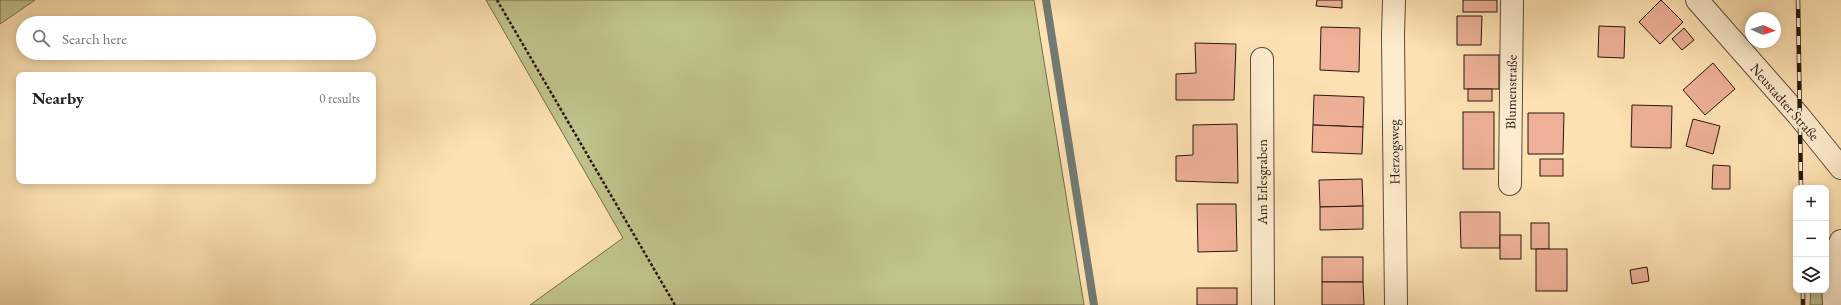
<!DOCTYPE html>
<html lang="en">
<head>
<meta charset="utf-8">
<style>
	:root { --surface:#fff; --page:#f2f2f2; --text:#222; --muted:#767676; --line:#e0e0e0 }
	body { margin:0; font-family:"EB Garamond",serif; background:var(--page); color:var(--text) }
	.controls { position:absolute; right:12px; bottom:12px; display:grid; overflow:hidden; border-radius:8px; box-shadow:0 2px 10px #0003 }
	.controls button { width:36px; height:36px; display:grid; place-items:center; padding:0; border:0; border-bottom:1px solid var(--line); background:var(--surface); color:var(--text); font:20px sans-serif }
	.compass { position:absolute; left:1745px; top:12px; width:36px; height:36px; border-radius:50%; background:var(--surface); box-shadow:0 2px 10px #0003; rotate:93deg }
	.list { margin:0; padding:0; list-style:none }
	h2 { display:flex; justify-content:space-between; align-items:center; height:52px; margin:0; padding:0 16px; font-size:17px }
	h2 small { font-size:13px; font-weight:400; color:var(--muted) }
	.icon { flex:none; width:22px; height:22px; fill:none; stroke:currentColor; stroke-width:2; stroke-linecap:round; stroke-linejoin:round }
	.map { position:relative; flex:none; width:1841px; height:305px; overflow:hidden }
	.search { position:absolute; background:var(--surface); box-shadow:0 2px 10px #0003; left:16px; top:16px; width:360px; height:44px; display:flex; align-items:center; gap:10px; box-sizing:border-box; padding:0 14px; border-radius:22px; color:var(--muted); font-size:15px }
	.panel { position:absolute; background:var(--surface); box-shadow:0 2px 10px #0003; left:16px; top:72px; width:360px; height:112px; border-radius:8px }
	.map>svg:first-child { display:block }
</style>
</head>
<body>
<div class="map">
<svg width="1841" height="305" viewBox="0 0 1841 305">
	<rect width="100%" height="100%" fill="#fee2b3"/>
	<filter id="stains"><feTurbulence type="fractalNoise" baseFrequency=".005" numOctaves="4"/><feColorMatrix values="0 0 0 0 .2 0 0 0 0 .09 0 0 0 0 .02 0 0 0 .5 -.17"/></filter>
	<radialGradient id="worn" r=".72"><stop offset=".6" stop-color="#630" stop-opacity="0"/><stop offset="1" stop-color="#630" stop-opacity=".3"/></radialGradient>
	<g fill="#c0c38c" stroke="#746d4e">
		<path d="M0 0H35L0 24Z"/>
		<path d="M486 0H1034L1084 305H530L623 238Z"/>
		<path d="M1811 290H1825L1826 305H1810Z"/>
	</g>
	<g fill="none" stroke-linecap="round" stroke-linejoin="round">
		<path stroke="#717a74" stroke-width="8" d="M1046 0 1094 305"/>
	</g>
	<g fill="#eeb197" stroke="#271710">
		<path d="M1317 0H1342V8L1316 6Z"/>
		<rect x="1463" y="0" width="34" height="12"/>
		<path d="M1661 0 1683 22 1660 44 1639 22Z"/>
		<path d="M1457 16H1482L1481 45H1457Z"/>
		<path d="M1599 26 1625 27 1624 58 1598 57Z"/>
		<path d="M1321 27 1360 28 1359 72 1320 70Z"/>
		<path d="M1684 28 1694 40 1682 50 1672 39Z"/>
		<path d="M1195 43 1236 44 1234 100H1176V74L1196 73Z"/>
		<rect x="1464" y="55" width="35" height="34"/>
		<path d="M1713 63 1735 89 1705 115 1683 90Z"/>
		<rect x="1468" y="89" width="24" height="12"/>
		<path d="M1314 95 1364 97 1363 127 1313 125Z"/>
		<path d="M1632 105 1672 106 1671 148 1631 147Z"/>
		<rect x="1463" y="112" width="31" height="57"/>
		<path d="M1528 113H1564L1563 154H1528Z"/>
		<path d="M1693 119 1720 126 1713 154 1686 146Z"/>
		<path d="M1237 124 1238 183 1176 181V156L1193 155V125Z"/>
		<path d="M1313 125 1363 127 1362 154 1312 152Z"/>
		<rect x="1540" y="159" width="23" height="17"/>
		<path d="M1713 165 1730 166V189H1712Z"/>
		<path d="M1362 179 1363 206 1320 207 1319 180Z"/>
		<path d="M1197 204H1236L1237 251 1198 252Z"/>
		<path d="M1363 206V229L1320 230V207Z"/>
		<path d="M1460 212H1500V248H1461Z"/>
		<rect x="1531" y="223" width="18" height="26"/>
		<rect x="1500" y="235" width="21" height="24"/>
		<rect x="1536" y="249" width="31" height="42"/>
		<rect x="1322" y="257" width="41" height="25"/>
		<path d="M1647 267 1649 281 1632 284 1630 270Z"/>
		<path d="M1322 282H1363L1364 305H1322Z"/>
		<rect x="1197" y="288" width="40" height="17"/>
	</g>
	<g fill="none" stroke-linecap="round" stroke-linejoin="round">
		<defs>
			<g id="minor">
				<path d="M1394 0 1393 36 1396 305"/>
				<path d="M1697 0 1799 116 1841 168"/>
				<path d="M1262 59 1263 305"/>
				<path d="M1510 184 1512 0"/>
				<path d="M1834 305 1832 261 1841 241"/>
			</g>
		</defs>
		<use href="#minor" stroke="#5d4a39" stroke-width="24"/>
		<path stroke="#271710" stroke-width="2.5" stroke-dasharray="3 2" stroke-linecap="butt" d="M497 0 675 305"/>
		<use href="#minor" stroke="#feecce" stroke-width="22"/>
		<defs>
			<g id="rail">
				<path d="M1798 0 1801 188"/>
				<path d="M1803 290V305"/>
			</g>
		</defs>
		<use href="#rail" stroke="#271710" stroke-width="4.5"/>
		<use href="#rail" stroke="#feecce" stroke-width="3" stroke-dasharray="9" stroke-linecap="butt"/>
	</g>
	<g text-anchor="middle" stroke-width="4" stroke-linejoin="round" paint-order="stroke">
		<g font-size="14" fill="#271710" stroke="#feecce">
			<text transform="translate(1511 92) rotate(-89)" y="5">Blumenstraße</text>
			<text transform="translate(1785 102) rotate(49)" y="5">Neustadter Straße</text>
			<text transform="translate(1394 152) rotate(-91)" y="5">Herzogsweg</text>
			<text transform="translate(1262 182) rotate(-90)" y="5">Am Erlesgraben</text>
		</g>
	</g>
	<rect width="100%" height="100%" filter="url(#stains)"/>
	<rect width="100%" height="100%" fill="url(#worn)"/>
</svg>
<div class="controls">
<button>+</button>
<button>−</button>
<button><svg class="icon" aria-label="layers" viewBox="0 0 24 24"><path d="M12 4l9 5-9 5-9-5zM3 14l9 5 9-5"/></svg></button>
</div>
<svg class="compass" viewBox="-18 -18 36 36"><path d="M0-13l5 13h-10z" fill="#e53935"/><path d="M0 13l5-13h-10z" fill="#767676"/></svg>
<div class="search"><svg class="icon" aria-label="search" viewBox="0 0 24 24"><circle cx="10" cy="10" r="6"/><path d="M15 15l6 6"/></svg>Search here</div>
<section class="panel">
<h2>Nearby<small>0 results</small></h2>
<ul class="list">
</ul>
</section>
</div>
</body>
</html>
